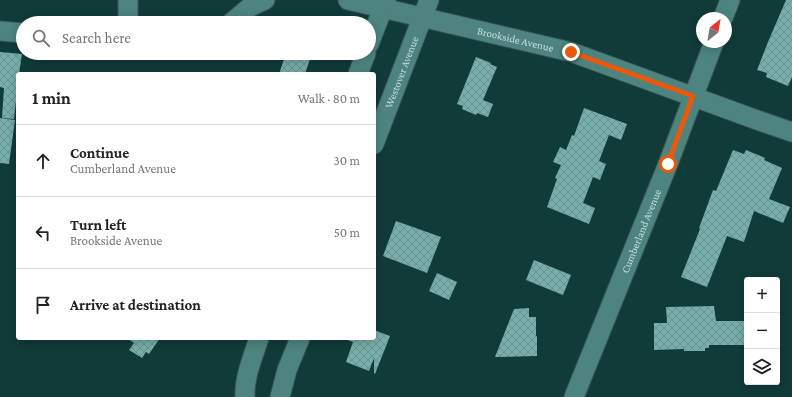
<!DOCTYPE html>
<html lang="en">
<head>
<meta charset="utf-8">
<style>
	:root { --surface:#fff; --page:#f6f6f6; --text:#222; --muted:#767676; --line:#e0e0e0 }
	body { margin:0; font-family:"Crimson Pro",serif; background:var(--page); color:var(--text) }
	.controls { position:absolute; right:12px; bottom:12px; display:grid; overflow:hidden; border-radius:4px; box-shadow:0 2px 10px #0003 }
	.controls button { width:36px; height:36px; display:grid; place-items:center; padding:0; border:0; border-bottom:1px solid var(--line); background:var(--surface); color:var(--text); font:20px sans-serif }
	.compass { position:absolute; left:696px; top:12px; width:36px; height:36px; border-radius:50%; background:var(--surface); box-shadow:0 2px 10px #0003; rotate:31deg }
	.stop { position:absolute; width:12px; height:12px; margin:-9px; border:3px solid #ea580c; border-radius:50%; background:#fff }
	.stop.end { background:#ea580c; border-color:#fff; box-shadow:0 1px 4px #0008 }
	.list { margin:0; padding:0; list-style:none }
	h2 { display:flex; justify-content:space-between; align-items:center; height:52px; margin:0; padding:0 16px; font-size:17px }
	h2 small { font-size:13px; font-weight:400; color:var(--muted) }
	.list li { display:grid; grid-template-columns:26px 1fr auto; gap:12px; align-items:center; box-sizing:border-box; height:72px; padding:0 16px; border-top:1px solid var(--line) }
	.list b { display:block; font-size:15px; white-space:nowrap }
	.list p { margin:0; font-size:13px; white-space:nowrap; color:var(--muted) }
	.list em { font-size:13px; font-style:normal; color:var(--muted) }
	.icon { flex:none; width:22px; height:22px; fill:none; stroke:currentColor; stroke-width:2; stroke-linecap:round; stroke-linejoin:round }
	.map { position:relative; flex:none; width:792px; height:397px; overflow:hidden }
	.search { position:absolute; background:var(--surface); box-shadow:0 2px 10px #0003; left:16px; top:16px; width:360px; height:44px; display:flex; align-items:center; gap:10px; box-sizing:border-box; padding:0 14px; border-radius:22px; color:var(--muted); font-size:15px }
	.panel { position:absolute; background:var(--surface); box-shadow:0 2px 10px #0003; left:16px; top:72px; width:360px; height:268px; border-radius:4px }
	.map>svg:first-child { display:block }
</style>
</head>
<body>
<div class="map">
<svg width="792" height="397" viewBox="0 0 792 397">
	<defs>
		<pattern id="building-cross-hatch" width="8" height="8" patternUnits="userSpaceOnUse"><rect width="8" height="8" fill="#77aea9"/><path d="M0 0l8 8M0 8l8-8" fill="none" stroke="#68938f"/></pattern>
	</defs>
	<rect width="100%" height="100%" fill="#103b39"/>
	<g fill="url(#building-cross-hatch)">
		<path d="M786 0H792V77L788 86 766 77 767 73 757 70 768 42Z"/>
		<path d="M0 52 22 54 19 74H18V83L14 119 2 118 4 88 0 87Z"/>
		<path d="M286 53H312L305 74H279Z"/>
		<path d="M476 57 491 63 490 64 497 67 483 100 493 104 488 117 477 113 476 115 462 109 463 106 457 104Z"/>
		<path d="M584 108 627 124 621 140 609 135 599 161 606 164 600 180 593 177 583 203 595 208 589 224 547 207 557 179 555 178 561 165 553 162 560 147 566 150 572 135 574 136Z"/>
		<path d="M0 118 15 120 9 164 0 163Z"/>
		<path d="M733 150 744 154 746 150 765 158 764 160 782 168 769 199 790 207 783 223 754 211 744 242 727 236 707 287 681 277 700 229 699 228 713 190 716 191Z"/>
		<path d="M396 221 441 237 427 273 383 256Z"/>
		<path d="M534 260 571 275 563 295 526 280Z"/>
		<path d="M437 273 457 282 449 300 429 291Z"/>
		<path d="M714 306 716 321H747V345H709V348H705V351H684V349L654 350V323H667L666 307Z"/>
		<path d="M529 308V317H536V336H537V356L495 357 514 309Z"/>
		<path d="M374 330 390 336 375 374 374 373V358L369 371 346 362 353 342 345 339V338H374Z"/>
		<path d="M127 338H160L149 354 146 352 142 358 129 350 134 343Z"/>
	</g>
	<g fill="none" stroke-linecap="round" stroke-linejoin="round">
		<defs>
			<g id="minor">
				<path d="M128 0V23"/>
				<path id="s1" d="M348 0 571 52 757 120 792 132"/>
				<path d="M723 18 730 0"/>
				<path d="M231 23 250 7 265 0"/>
				<path d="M0 31 23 33"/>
				<path d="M369 44 386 0"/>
				<path d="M358 74 366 53"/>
				<path id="s2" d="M374 144 429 0"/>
				<path d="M245 397C244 377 253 357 259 338"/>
				<path d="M280 397 287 370 300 338"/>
				<path id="s3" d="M574 397 668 164 714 42"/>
			</g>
		</defs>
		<use href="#minor" stroke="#395654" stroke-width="21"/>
		<use href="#minor" stroke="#4d847f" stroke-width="19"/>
	</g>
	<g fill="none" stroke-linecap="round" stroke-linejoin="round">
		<path stroke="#ea580c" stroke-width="5" d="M571 52 693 96 668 164"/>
	</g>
	<g text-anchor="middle" stroke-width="4" stroke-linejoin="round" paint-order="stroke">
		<g font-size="11" fill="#c4dfdc" stroke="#103b39">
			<text dy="4" stroke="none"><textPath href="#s1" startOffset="172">Brookside Avenue</textPath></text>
			<text dy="4" stroke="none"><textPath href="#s2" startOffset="77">Westover Avenue</textPath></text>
			<text dy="4" stroke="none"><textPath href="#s3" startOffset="179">Cumberland Avenue</textPath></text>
		</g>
	</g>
</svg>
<div class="controls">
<button>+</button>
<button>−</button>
<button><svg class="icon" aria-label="layers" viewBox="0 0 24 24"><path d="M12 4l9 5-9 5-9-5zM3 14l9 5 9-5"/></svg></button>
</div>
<svg class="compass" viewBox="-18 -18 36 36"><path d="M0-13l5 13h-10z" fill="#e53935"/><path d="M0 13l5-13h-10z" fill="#767676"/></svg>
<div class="stop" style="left:668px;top:164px"></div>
<div class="stop end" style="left:571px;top:52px"></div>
<div class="search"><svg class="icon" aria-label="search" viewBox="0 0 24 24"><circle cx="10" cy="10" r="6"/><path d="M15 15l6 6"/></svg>Search here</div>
<section class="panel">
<h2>1 min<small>Walk · 80 m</small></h2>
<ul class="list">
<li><svg class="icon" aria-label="ahead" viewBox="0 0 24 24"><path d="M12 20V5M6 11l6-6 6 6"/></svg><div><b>Continue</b><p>Cumberland Avenue</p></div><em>30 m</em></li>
<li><svg class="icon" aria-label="left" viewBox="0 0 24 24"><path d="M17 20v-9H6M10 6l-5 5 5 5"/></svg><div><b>Turn left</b><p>Brookside Avenue</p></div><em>50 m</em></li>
<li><svg class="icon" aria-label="arrive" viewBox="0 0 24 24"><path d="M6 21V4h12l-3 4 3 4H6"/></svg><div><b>Arrive at destination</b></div></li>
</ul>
</section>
</div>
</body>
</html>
